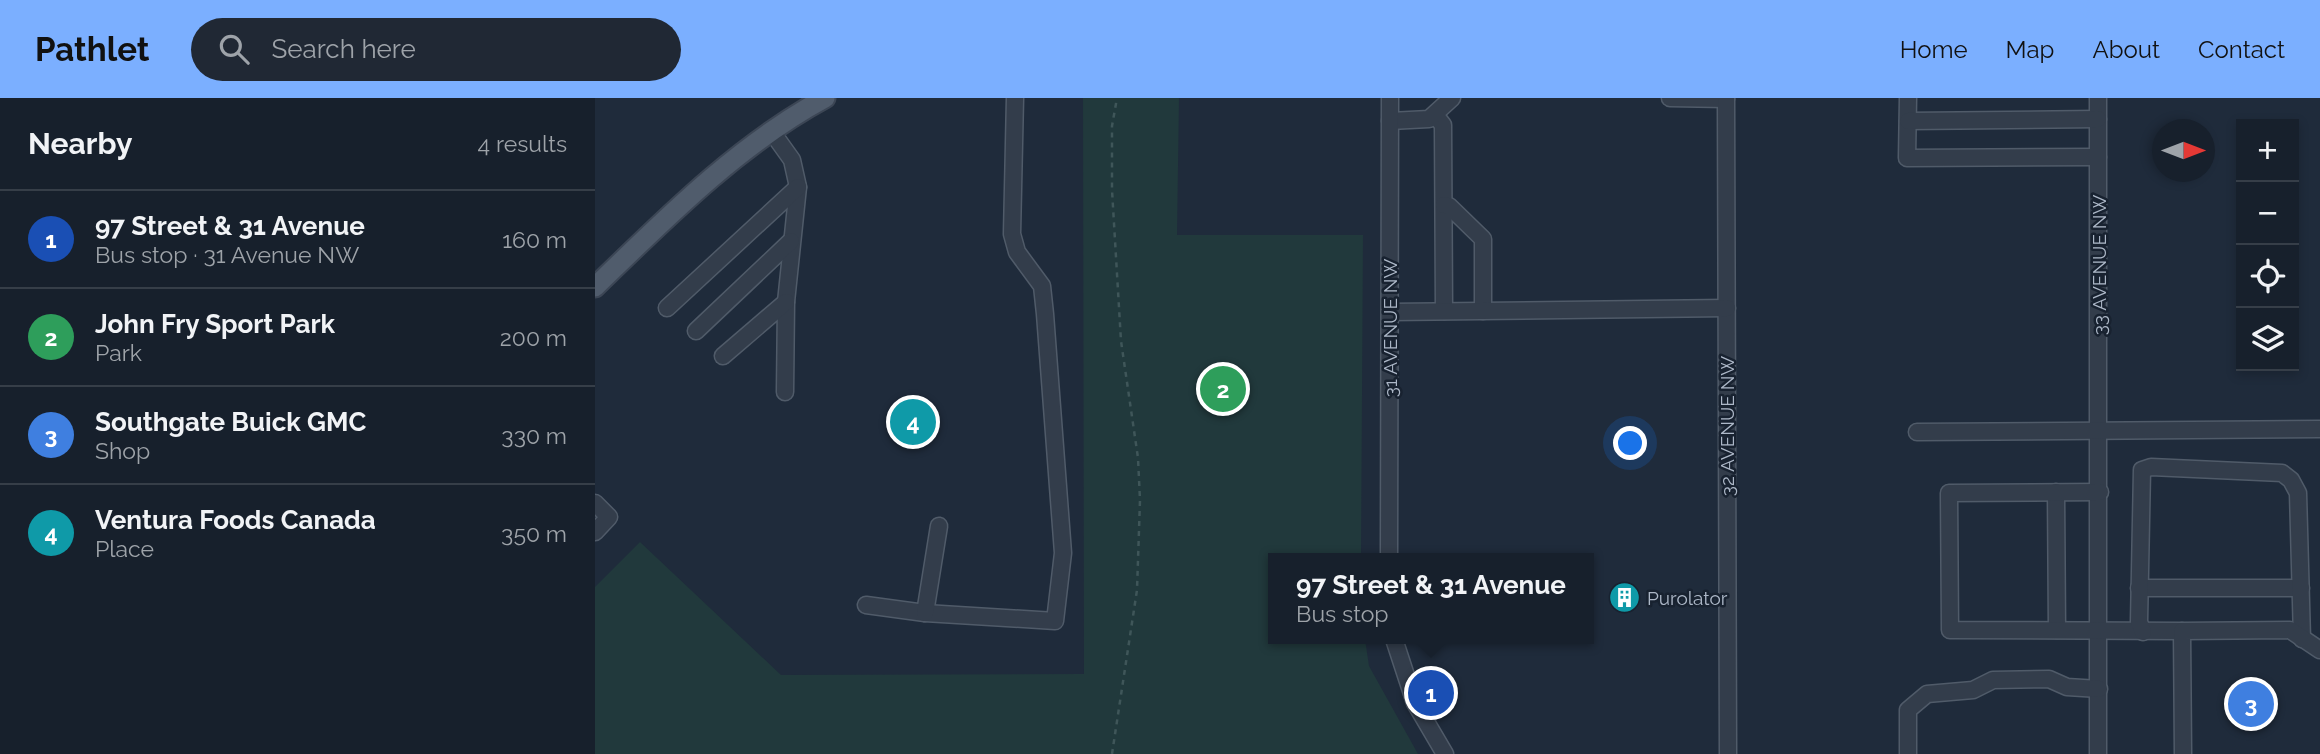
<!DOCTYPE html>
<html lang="en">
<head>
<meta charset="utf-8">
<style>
	:root { --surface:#17202c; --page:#202834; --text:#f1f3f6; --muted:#9ea3a9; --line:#363e48; --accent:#7bafff }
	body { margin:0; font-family:Raleway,sans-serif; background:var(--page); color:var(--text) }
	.controls { position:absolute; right:21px; top:21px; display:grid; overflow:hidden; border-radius:0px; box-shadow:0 4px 10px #0003 }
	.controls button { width:63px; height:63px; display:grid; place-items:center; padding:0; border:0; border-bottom:2px solid var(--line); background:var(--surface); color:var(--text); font:35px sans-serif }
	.compass { position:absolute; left:1557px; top:21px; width:63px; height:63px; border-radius:50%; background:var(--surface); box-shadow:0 4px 10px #0003; rotate:90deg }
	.you { position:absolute; left:1036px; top:346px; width:24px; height:24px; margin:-18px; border:5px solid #fff; border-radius:50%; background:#1a73e8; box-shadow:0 0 0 10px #1a73e833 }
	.badge { display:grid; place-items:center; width:46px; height:46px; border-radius:50%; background:var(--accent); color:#fff; font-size:23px; font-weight:700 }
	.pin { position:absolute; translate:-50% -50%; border:4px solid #fff; box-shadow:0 2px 7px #0006 }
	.popup { position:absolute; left:673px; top:455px; width:326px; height:91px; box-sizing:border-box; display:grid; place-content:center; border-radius:0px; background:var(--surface); filter:drop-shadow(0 2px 5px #0005); font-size:23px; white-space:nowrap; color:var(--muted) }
	.popup b { font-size:26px; color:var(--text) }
	.popup::after { content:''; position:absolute; left:50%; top:100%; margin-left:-14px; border:14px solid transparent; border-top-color:var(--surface) }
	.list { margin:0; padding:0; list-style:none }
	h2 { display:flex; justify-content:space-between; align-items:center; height:91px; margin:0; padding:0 28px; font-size:30px }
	h2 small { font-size:23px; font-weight:400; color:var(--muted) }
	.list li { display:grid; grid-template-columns:46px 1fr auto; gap:21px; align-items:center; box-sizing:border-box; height:98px; padding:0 28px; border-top:2px solid var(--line) }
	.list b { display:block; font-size:26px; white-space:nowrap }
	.list p { margin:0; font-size:23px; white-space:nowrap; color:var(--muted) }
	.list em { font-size:23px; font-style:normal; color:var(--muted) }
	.icon { flex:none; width:38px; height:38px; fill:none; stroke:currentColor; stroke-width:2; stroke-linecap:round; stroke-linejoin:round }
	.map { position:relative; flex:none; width:1725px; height:656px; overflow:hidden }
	header { display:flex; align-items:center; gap:42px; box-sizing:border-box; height:98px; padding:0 35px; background:var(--accent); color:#111 }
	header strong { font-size:33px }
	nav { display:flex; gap:38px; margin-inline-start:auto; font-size:24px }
	.search { width:490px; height:63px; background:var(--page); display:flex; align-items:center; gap:18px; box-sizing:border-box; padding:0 24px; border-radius:38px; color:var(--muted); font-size:26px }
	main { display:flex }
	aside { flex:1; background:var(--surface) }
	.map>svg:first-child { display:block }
</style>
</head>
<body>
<header>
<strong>Pathlet</strong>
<div class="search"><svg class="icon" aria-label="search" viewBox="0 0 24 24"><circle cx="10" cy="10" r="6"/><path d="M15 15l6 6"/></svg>Search here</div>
<nav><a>Home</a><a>Map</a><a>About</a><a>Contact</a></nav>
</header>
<main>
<aside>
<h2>Nearby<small>4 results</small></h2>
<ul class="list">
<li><span class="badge" style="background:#1a4fb4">1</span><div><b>97 Street &amp; 31 Avenue</b><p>Bus stop · 31 Avenue NW</p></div><em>160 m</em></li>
<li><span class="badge" style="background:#2e9e5b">2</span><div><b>John Fry Sport Park</b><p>Park</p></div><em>200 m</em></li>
<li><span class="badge" style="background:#3f7fe0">3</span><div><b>Southgate Buick GMC</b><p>Shop</p></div><em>330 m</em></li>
<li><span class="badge" style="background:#0f9aa8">4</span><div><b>Ventura Foods Canada</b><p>Place</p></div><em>350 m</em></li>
</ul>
</aside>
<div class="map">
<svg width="1725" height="656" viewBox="0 0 1725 656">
	<rect width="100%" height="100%" fill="#1f2b3b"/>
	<path fill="#21393c" d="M488 0H584L582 137H768L766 460H678V541H770L774 568 823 656H0V489L45 444 186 577 489 576Z"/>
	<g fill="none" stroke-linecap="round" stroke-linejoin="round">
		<defs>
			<g id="minor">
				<path d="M1075 0 1131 1"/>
				<path d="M1131 0 1133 656"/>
				<path d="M1313 0 1312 60 1503 59"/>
				<path d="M1503 0V656"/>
				<path d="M840 17 848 27 849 213"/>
				<path d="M795 23 834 21 857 0"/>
				<path d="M1313 23 1503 21"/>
				<path d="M177 34 197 62 203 89 191 204 190 294"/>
				<path d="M849 107 854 108 888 141V213"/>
				<path d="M72 210 203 89"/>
				<path d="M795 214 1132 210"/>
				<path d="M101 233 196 143"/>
				<path d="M128 258 191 204"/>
				<path d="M1322 334 1724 331"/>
				<path d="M1461 394 1462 532"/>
				<path d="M1505 394 1354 395 1355 532 1587 533"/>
				<path d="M0 405 14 419 0 434"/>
				<path d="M794 460 795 0"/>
				<path d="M1544 490H1706"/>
				<path d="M271 507 330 515 460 523 468 455 450 216 447 188 422 154 417 136 420 0"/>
				<path d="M330 515 344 428"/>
				<path d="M1548 534 1544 524 1547 372 1556 369 1687 375 1696 382 1703 395 1707 541"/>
				<path d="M799 541 820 605 850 656"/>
				<path d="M1313 656V612L1332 596 1378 592 1398 582 1454 581 1472 589 1504 591"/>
				<path d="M1588 656 1587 533 1695 532 1725 552"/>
			</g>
			<path id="major" d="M0 189C70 121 143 47 230 0"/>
		</defs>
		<use href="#minor" stroke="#505b69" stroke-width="19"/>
		<use href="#major" stroke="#3c4655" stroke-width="23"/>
		<path stroke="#3f5659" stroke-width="2.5" stroke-dasharray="5 5" stroke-linecap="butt" d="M517 656 542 492 545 402 543 360 526 243 517 92V28L522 0"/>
		<use href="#minor" stroke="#333d4b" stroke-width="16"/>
		<use href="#major" stroke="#505c6c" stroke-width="19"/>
	</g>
	<defs>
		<symbol id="building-disc" viewBox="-11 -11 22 22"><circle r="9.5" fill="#0f9aa8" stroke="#182230"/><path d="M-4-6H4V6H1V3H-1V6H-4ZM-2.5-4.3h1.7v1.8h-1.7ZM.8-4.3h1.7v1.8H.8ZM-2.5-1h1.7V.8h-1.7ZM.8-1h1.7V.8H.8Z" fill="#fff"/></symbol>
	</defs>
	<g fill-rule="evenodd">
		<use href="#building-disc" x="1012" y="482" width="35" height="35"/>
	</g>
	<g text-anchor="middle" stroke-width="5" stroke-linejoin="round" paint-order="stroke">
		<g font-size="19" fill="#adb8c8" stroke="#182230">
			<text transform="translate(1504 167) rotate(-90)" y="7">33 AVENUE NW</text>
			<text transform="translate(795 230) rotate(-90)" y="7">31 AVENUE NW</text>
			<text transform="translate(1132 328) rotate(-90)" y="7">32 AVENUE NW</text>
		</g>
		<g font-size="19" fill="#adb8c8" stroke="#182230" text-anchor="start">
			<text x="1052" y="507">Purolator</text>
		</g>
	</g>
</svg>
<div class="controls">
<button>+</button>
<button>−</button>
<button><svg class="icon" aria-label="locate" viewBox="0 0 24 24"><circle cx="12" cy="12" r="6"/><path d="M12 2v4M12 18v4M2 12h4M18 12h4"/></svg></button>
<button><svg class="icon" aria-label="layers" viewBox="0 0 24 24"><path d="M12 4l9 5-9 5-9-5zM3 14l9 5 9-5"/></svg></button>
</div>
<svg class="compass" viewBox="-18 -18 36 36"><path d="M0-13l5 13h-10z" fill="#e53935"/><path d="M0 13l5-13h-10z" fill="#9ea3a9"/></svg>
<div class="you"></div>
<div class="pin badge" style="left:836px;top:595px;background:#1a4fb4">1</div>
<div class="popup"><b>97 Street &amp; 31 Avenue</b>Bus stop</div>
<div class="pin badge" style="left:628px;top:291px;background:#2e9e5b">2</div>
<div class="pin badge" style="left:1656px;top:606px;background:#3f7fe0">3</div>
<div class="pin badge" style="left:318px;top:324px;background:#0f9aa8">4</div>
</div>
</main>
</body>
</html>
